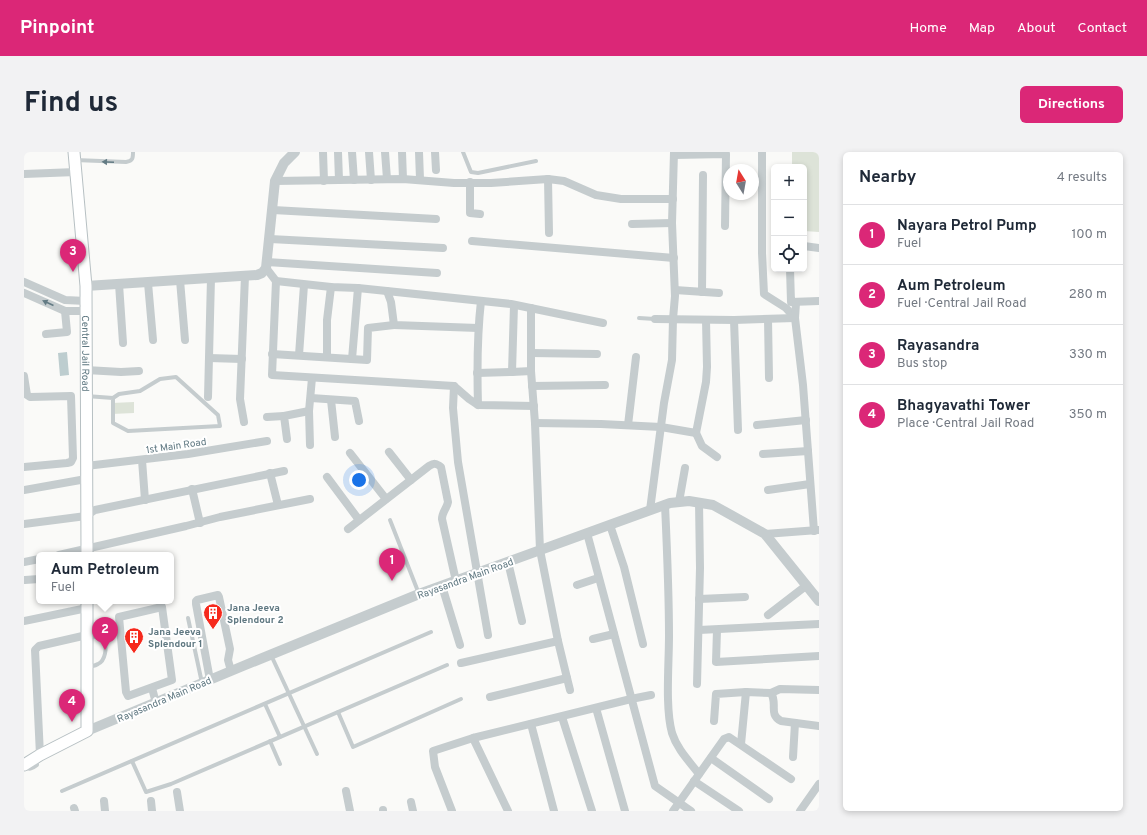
<!DOCTYPE html>
<html lang="en">
<head>
<meta charset="utf-8">
<style>
	:root { --surface:#fff; --page:#f2f2f3; --text:#1f2937; --muted:#747a83; --line:#e0e1e3; --accent:#db2777 }
	body { margin:0; font-family:Overpass,sans-serif; background:var(--page); color:var(--text) }
	.controls { position:absolute; right:12px; top:12px; display:grid; overflow:hidden; border-radius:6px; box-shadow:0 2px 6px #0003 }
	.controls button { width:36px; height:36px; display:grid; place-items:center; padding:0; border:0; border-bottom:1px solid var(--line); background:var(--surface); color:var(--text); font:20px sans-serif }
	.compass { position:absolute; left:699px; top:12px; width:36px; height:36px; border-radius:50%; background:var(--surface); box-shadow:0 2px 6px #0003; rotate:349deg }
	.you { position:absolute; left:335px; top:328px; width:14px; height:14px; margin:-10px; border:3px solid #fff; border-radius:50%; background:#1a73e8; box-shadow:0 0 0 6px #1a73e833 }
	.badge { display:grid; place-items:center; width:26px; height:26px; border-radius:50%; background:var(--accent); color:#fff; font-size:13px; font-weight:700 }
	.pin { position:absolute; translate:-50% -33px; filter:drop-shadow(0 1px 2px #0008) }
	.pin::after { content:''; position:absolute; top:21px; width:14px; height:12px; background:inherit; clip-path:polygon(0 0,100% 0,50% 100%) }
	.popup { position:absolute; left:12px; top:400px; width:138px; height:52px; box-sizing:border-box; display:grid; place-content:center; border-radius:6px; background:var(--surface); filter:drop-shadow(0 1px 3px #0005); font-size:13px; white-space:nowrap; color:var(--muted) }
	.popup b { font-size:15px; color:var(--text) }
	.popup::after { content:''; position:absolute; left:50%; top:100%; margin-left:-8px; border:8px solid transparent; border-top-color:var(--surface) }
	.list { margin:0; padding:0; list-style:none }
	h2 { display:flex; justify-content:space-between; align-items:center; height:52px; margin:0; padding:0 16px; font-size:17px }
	h2 small { font-size:13px; font-weight:400; color:var(--muted) }
	.list li { display:grid; grid-template-columns:26px 1fr auto; gap:12px; align-items:center; box-sizing:border-box; height:60px; padding:0 16px; border-top:1px solid var(--line) }
	.list b { display:block; font-size:15px; white-space:nowrap }
	.list p { margin:0; font-size:13px; white-space:nowrap; color:var(--muted) }
	.list em { font-size:13px; font-style:normal; color:var(--muted) }
	.icon { flex:none; width:22px; height:22px; fill:none; stroke:currentColor; stroke-width:2; stroke-linecap:round; stroke-linejoin:round }
	.map { position:relative; flex:none; width:795px; height:659px; overflow:hidden; border-radius:6px }
	header { display:flex; align-items:center; gap:24px; box-sizing:border-box; height:56px; padding:0 20px; background:var(--accent); color:#fff }
	header strong { font-size:19px }
	nav { display:flex; gap:22px; margin-inline-start:auto; font-size:14px }
	.intro { display:flex; align-items:center; justify-content:space-between; box-sizing:border-box; height:96px; padding:0 24px }
	h1 { margin:0; font-size:28px }
	.button { padding:10px 18px; border-radius:6px; background:var(--accent); color:#fff; font-size:14px; font-weight:700 }
	main { display:flex; gap:24px; padding:0 24px }
	aside { flex:1; background:var(--surface); border-radius:6px; box-shadow:0 2px 6px #0003 }
	.map>svg:first-child { display:block }
</style>
</head>
<body>
<header>
<strong>Pinpoint</strong>
<nav><a>Home</a><a>Map</a><a>About</a><a>Contact</a></nav>
</header>
<div class="intro"><h1>Find us</h1><a class="button">Directions</a></div>
<main>
<div class="map">
<svg width="795" height="659" viewBox="0 0 795 659">
	<rect width="100%" height="100%" fill="#fafaf8"/>
	<g fill="#dde3d8">
		<path d="M768 0H795V80L780 79V15H768Z"/>
		<path d="M110 250V261L88 262V251Z"/>
	</g>
	<path fill="#bdcdcf" d="M43 200 45 223 36 224 34 201Z"/>
	<g fill="none" stroke-linecap="round" stroke-linejoin="round">
		<defs>
			<g id="secondary">
				<path id="s1" d="M50 0 62 134 63 403"/>
				<path d="M0 613 16 603 63 579V449"/>
			</g>
		</defs>
		<use href="#secondary" stroke="#b7c0c3" stroke-width="13"/>
		<g stroke="#c5ccce" stroke-width="4">
			<path d="M439 0 447 20 454 21 512 9"/>
			<path d="M51 8 102 10C109 9 109 6 109 0"/>
			<path d="M615 166 631 167"/>
			<path d="M62 244 89 246 95 242 116 239 136 227 152 225 194 263 196 274 104 279 89 271V246"/>
			<path d="M366 368 395 442"/>
			<path d="M164 466 178 531"/>
			<path d="M63 483C69 484 75 485 79 489 84 495 81 509 74 512 71 514 67 514 64 515"/>
			<path d="M247 503 293 602"/>
			<path d="M241 552 256 585"/>
			<path d="M314 560 329 595 437 547"/>
			<path d="M246 589 256 612"/>
			<path d="M108 609 122 640 147 632 423 513"/>
			<path d="M0 615C5 618 8 617 13 613V607"/>
			<path d="M38 639 407 480"/>
		</g>
		<g stroke="#c5ccce" stroke-width="8">
			<path d="M299 0 300 29"/>
			<path d="M314 0 315 28"/>
			<path d="M328 0 330 28"/>
			<path d="M345 0 347 28"/>
			<path d="M361 0 363 27"/>
			<path d="M378 0 379 27"/>
			<path d="M395 0 396 27"/>
			<path d="M411 0 412 18"/>
			<path d="M738 0V101L740 142 762 156 771 166 779 233 790 379"/>
			<path d="M650 3 702 2 701 74"/>
			<path d="M0 22 52 20"/>
			<path d="M524 27 525 81"/>
			<path d="M251 29 379 27 430 31H467L524 27 540 29 572 43 597 47H649"/>
			<path d="M446 30V61L456 62"/>
			<path d="M249 58 412 67"/>
			<path d="M608 72 648 71"/>
			<path d="M246 87 419 96"/>
			<path d="M448 89 650 106"/>
			<path d="M780 94 795 96"/>
			<path d="M243 110 413 121"/>
			<path d="M242 116 252 129 307 135 334 136 487 152 579 171"/>
			<path d="M766 117 767 150 795 149"/>
			<path d="M156 128 161 188"/>
			<path d="M252 129 248 223 430 234 445 247 454 253"/>
			<path d="M0 130 41 148 62 149"/>
			<path d="M124 131 129 188"/>
			<path d="M95 132 99 191"/>
			<path d="M651 138 695 141"/>
			<path d="M363 139 367 150 370 173 454 176"/>
			<path d="M678 140 679 23"/>
			<path d="M0 141 41 159H62"/>
			<path d="M457 149C453 184 453 218 454 253L510 254"/>
			<path d="M490 153 488 220 507 219"/>
			<path d="M631 167 710 168 771 166 772 151"/>
			<path d="M744 167 745 226"/>
			<path d="M710 168 714 278"/>
			<path d="M22 182 43 180 41 159"/>
			<path d="M507 201 573 202"/>
			<path d="M248 202 343 208 344 176 370 173"/>
			<path d="M275 203 280 133"/>
			<path d="M303 205V168L307 135"/>
			<path d="M185 206 218 207"/>
			<path d="M328 207 334 136"/>
			<path d="M62 218 97 220 115 219"/>
			<path d="M453 221 488 220"/>
			<path d="M0 224 3 243 6 245 47 244 49 306 47 310 43 311 0 315"/>
			<path d="M430 234 429 256 434 310 464 483"/>
			<path d="M508 234 581 233"/>
			<path d="M184 245 187 126"/>
			<path d="M287 246 331 249 335 269"/>
			<path d="M307 248 311 285"/>
			<path d="M243 265 260 264"/>
			<path d="M220 270 216 247 221 124"/>
			<path d="M511 271 577 272 637 275 672 281 682 230 683 215 682 168"/>
			<path d="M604 273 612 205"/>
			<path d="M733 273 782 268"/>
			<path d="M672 281 678 294 693 305"/>
			<path d="M263 287 260 264 285 259"/>
			<path d="M286 293 285 259 288 226"/>
			<path d="M365 300 387 328"/>
			<path d="M326 301 362 347"/>
			<path d="M739 302 784 299"/>
			<path d="M118 308 121 348"/>
			<path d="M62 314 164 302 243 289"/>
			<path d="M246 321 254 353"/>
			<path d="M303 325 335 368"/>
			<path d="M168 337 176 371"/>
			<path d="M0 338 62 327"/>
			<path d="M744 338 786 332"/>
			<path d="M655 350 661 316"/>
			<path d="M641 353C643 396 645 440 645 484 645 513 641 555 648 581 653 597 665 609 675 622"/>
			<path d="M626 358 640 251 648 208 649 167 651 144 648 71 650 0"/>
			<path d="M0 372 62 364 71 358 260 319"/>
			<path d="M586 373 600 415 619 492"/>
			<path d="M324 377 405 314C410 311 412 311 417 315L424 350C423 356 418 360 418 367L432 429"/>
			<path d="M563 381 631 634 667 659"/>
			<path d="M741 382 794 378"/>
			<path d="M35 403 162 374 196 365 286 347"/>
			<path d="M0 410 15 407"/>
			<path d="M484 410 498 469"/>
			<path d="M1 428 15 427"/>
			<path d="M553 433 574 426"/>
			<path d="M418 434 436 493"/>
			<path d="M675 447 721 445"/>
			<path d="M138 455 148 528 104 544 102 540 95 465Z"/>
			<path d="M744 463 783 433"/>
			<path d="M0 469 63 456"/>
			<path d="M675 478 795 472"/>
			<path d="M693 478 692 510 795 504"/>
			<path d="M569 487 590 482"/>
			<path d="M437 511 534 489"/>
			<path d="M543 526 546 538"/>
			<path d="M186 528 172 452V449L173 448 194 443 195 445 206 497 204 508 207 519"/>
			<path d="M673 532 676 416 675 350"/>
			<path d="M128 536 132 551"/>
			<path d="M747 541 756 537 795 538"/>
			<path d="M466 545 543 526 534 489 516 398 511 271 507 219V156"/>
			<path d="M572 556 601 659"/>
			<path d="M538 565 568 659"/>
			<path d="M690 569 692 542 722 540 747 541C754 552 744 562 757 569L795 574"/>
			<path d="M507 572 530 659"/>
			<path d="M449 586 484 659"/>
			<path d="M717 592 722 540"/>
			<path d="M16 603 11 498 15 494 63 483"/>
			<path d="M769 605 771 571"/>
			<path d="M687 606 745 647"/>
			<path d="M670 629 715 659"/>
			<path d="M322 639 326 659"/>
			<path d="M153 640 156 659"/>
			<path d="M80 649 81 659"/>
			<path d="M127 649 128 659"/>
			<path d="M387 650 389 659"/>
			<path d="M50 656 51 659"/>
			<path d="M359 658V659"/>
			<path d="M428 659 411 615 409 599 449 586 607 547 627 543"/>
			<path d="M649 659 700 587 705 585 767 627"/>
			<path d="M776 659 795 632"/>
		</g>
		<g stroke="#c5ccce" stroke-width="10">
			<path d="M62 134 233 123 238 121 242 116 251 29 260 11 271 0"/>
			<path d="M63 579 219 514 395 442 646 351 665 349 689 353 741 382 795 449"/>
		</g>
		<use href="#secondary" stroke="#fff" stroke-width="11"/>
	</g>
	<defs><path id="oneway-solid" d="M-6-.8H1V-3.2L6.5 0L1 3.2V.8H-6Z"/></defs>
	<g fill="#637b84">
		<use href="#oneway-solid" transform="translate(84 10) rotate(-178)"/>
		<use href="#oneway-solid" transform="translate(24 151) rotate(-156)"/>
	</g>
	<defs>
		<symbol id="building-pin" viewBox="-11 -11 22 30"><path d="M0 17L-7.5 6A9.5 9.5 0 1 1 7.5 6Z" fill="#f6291c" stroke="#fff"/><path d="M-4-6H4V6H1V3H-1V6H-4ZM-2.5-4.3h1.7v1.8h-1.7ZM.8-4.3h1.7v1.8H.8ZM-2.5-1h1.7V.8h-1.7ZM.8-1h1.7V.8H.8Z" fill="#fff"/></symbol>
	</defs>
	<g fill-rule="evenodd">
		<use href="#building-pin" x="178" y="450" width="22" height="30"/>
		<use href="#building-pin" x="99" y="474" width="22" height="30"/>
	</g>
	<g text-anchor="middle" stroke-width="4" stroke-linejoin="round" paint-order="stroke">
		<g font-size="10" fill="#5e7780" stroke="#fff">
			<text dy="4" stroke="none"><textPath href="#s1" startOffset="202">Central Jail Road</textPath></text>
			<text transform="translate(152 293) rotate(-8)" y="4">1st Main Road</text>
			<text transform="translate(441 426) rotate(-20)" y="4">Rayasandra Main Road</text>
			<text transform="translate(140 547) rotate(-23)" y="4">Rayasandra Main Road</text>
		</g>
		<g font-size="10" font-weight="bold" fill="#5e7780" stroke="#fff" text-anchor="start">
			<text x="203" y="459">Jana Jeeva<tspan x="203" dy="12">Splendour 2</tspan></text>
			<text x="124" y="483">Jana Jeeva<tspan x="124" dy="12">Splendour 1</tspan></text>
		</g>
	</g>
</svg>
<div class="controls">
<button>+</button>
<button>−</button>
<button><svg class="icon" aria-label="locate" viewBox="0 0 24 24"><circle cx="12" cy="12" r="6"/><path d="M12 2v4M12 18v4M2 12h4M18 12h4"/></svg></button>
</div>
<svg class="compass" viewBox="-18 -18 36 36"><path d="M0-13l5 13h-10z" fill="#e53935"/><path d="M0 13l5-13h-10z" fill="#747a83"/></svg>
<div class="you"></div>
<div class="pin badge" style="left:368px;top:429px">1</div>
<div class="pin badge" style="left:81px;top:498px">2</div>
<div class="popup"><b>Aum Petroleum</b>Fuel</div>
<div class="pin badge" style="left:49px;top:120px">3</div>
<div class="pin badge" style="left:48px;top:570px">4</div>
</div>
<aside>
<h2>Nearby<small>4 results</small></h2>
<ul class="list">
<li><span class="badge">1</span><div><b>Nayara Petrol Pump</b><p>Fuel</p></div><em>100 m</em></li>
<li><span class="badge">2</span><div><b>Aum Petroleum</b><p>Fuel · Central Jail Road</p></div><em>280 m</em></li>
<li><span class="badge">3</span><div><b>Rayasandra</b><p>Bus stop</p></div><em>330 m</em></li>
<li><span class="badge">4</span><div><b>Bhagyavathi Tower</b><p>Place · Central Jail Road</p></div><em>350 m</em></li>
</ul>
</aside>
</main>
</body>
</html>
